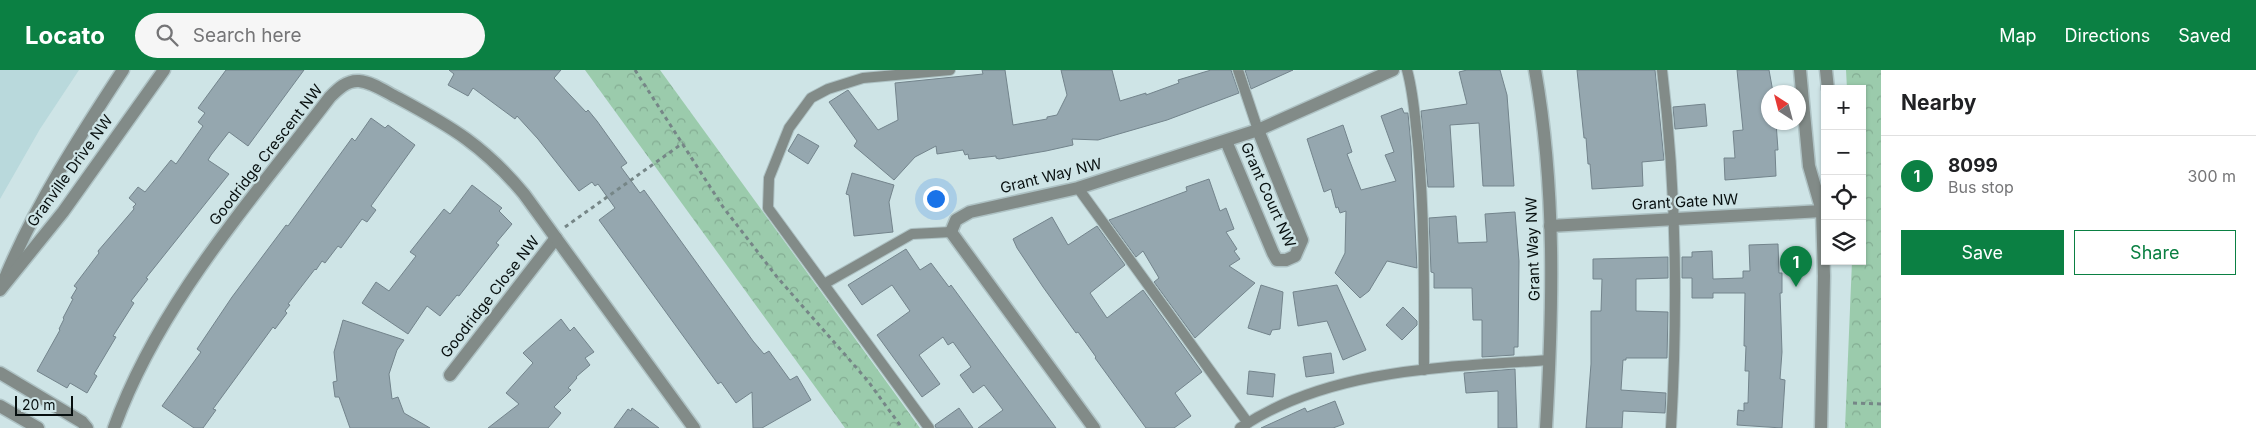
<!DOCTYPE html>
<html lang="en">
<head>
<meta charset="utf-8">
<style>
	:root { --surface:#fff; --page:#f6f6f6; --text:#202124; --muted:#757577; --line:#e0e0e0; --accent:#0b8043 }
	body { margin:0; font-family:Inter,sans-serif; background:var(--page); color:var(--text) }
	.controls { position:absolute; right:15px; top:15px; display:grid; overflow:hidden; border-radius:0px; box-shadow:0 1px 4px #0004 }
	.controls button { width:45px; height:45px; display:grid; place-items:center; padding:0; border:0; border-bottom:1px solid var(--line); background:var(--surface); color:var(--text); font:25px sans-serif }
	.compass { position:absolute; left:1761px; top:15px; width:45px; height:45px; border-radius:50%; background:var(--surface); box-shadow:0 1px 4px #0004; rotate:324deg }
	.scale { position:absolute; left:15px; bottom:12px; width:58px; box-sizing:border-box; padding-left:5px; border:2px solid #070f0f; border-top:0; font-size:14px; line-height:18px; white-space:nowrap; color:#070f0f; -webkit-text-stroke:4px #cee4e6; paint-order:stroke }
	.you { position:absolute; left:935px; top:128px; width:18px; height:18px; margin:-12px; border:4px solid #fff; border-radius:50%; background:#1a73e8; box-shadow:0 0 0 8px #1a73e833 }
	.badge { display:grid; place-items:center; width:32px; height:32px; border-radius:50%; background:var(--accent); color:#fff; font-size:16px; font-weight:700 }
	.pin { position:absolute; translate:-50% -41px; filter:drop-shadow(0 1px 2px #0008) }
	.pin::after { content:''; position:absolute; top:26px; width:18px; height:15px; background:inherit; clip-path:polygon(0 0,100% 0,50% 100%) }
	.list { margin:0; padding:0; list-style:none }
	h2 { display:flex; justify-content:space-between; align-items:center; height:65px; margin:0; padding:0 20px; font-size:21px }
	h2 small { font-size:16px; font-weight:400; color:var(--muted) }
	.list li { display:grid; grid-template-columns:32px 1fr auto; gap:15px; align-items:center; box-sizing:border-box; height:80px; padding:0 20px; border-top:1px solid var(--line) }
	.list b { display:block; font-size:19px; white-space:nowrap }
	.list p { margin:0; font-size:16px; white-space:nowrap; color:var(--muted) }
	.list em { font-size:16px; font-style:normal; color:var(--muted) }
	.actions { display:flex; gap:10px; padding:15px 20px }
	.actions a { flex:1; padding:11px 0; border:1px solid var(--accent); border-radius:0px; text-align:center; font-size:18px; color:var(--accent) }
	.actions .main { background:var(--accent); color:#fff }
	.icon { flex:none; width:28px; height:28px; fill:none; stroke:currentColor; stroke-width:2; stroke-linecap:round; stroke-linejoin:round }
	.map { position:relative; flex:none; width:1881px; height:358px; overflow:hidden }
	header { display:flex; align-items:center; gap:30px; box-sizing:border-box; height:70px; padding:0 25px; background:var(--accent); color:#fff }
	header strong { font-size:24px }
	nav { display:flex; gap:28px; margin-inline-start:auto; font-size:18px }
	.search { width:350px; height:45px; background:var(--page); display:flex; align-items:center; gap:12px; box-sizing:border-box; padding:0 18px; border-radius:28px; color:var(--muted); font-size:19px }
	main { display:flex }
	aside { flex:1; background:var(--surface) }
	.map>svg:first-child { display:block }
</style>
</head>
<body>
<header>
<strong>Locato</strong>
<div class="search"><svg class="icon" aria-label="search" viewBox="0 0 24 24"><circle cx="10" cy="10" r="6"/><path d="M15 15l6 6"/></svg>Search here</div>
<nav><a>Map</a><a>Directions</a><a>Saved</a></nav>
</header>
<main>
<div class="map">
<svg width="1881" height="358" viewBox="0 0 1881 358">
	<defs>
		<pattern id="park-crowns" width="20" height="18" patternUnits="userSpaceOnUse" patternTransform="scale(1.25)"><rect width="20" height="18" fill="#9bcbac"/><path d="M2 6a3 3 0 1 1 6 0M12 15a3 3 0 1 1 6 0" fill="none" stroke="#84ad93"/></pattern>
	</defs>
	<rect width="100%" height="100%" fill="#cee4e6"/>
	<path fill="#b9d9dc" d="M0 0H79L40 59 0 129Z"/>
	<g fill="url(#park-crowns)">
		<path d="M585 0H660L920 358H845Z"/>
		<path d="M1846 0H1881V358H1845L1852 191H1862V19H1847Z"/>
	</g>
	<g fill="#95a7af" stroke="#73848c">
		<path d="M226 0H304L248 76 229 62 211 85 208 90 229 104 146 208 148 209 131 231 134 233 113 266 116 267 94 304 97 306 87 323 70 313 67 318 37 301 60 260 59 259 64 249 63 248 73 229 71 228 77 218 74 216 99 183 98 181 134 139 133 137 136 134 129 128 138 117 145 122 171 90 176 94 203 56 198 52 205 43 198 38Z"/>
		<path d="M449 0H561L554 8 586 42 588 40 597 51 627 93 621 97 640 123 644 120 753 271 764 284 769 281 790 310 797 306 811 330 762 358H753L752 322 736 333 721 312 718 314 599 150 615 138 598 114 595 116 592 112 579 121 538 69 517 46 515 49 473 18 468 26 448 15 454 4Z"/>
		<path d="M982 0H1005L1013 55 1047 49V47L1057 45 1067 25 1061 0H1112L1120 31 1146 23V25L1179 13 1178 10 1211 0H1231L1239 23 1167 50 1098 70 1072 69 1073 75 1046 81 999 89 996 88V86L969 89 968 84 965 85 963 80 937 84 936 76 915 87 894 110 854 76 857 71 829 32 848 20 878 60 898 50 895 13 983 4Z"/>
		<path d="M1245 0H1293L1251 19Z"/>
		<path d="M1467 0H1500L1507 25 1514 116H1483L1479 53 1450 55 1454 117H1428L1421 41 1467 34 1459 2Z"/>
		<path d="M1577 0H1655L1664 90 1642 92 1643 116 1592 119 1590 94H1588L1586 68H1584Z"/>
		<path d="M1737 0H1769L1773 22H1768V52H1776L1778 80H1775L1776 106 1725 110 1724 88H1735L1733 61 1743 60Z"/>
		<path d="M1705 34 1707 56 1675 59 1673 37Z"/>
		<path d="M1402 38 1404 43H1408L1411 76 1417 198 1387 191 1369 221 1360 228 1335 203 1345 183 1346 141 1340 143 1338 137 1336 138 1331 119 1324 122 1307 69 1343 55 1352 82 1347 84 1361 120 1396 111 1385 85 1394 82 1381 46Z"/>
		<path d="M371 48 385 58 388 55 415 75 371 136 376 140 367 152 362 149 341 178 338 176 325 193 322 191 316 200 315 199 288 234 290 235 285 241 287 243 275 259 273 257 213 339 216 340 203 358H194L162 336 201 282 197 279 232 227 286 155 288 156 352 68 355 71Z"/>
		<path d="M798 64 819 76 808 94 788 81Z"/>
		<path d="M852 103 894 115 889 132 893 162 854 166 849 125 846 124Z"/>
		<path d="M1209 109 1220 141 1226 138 1234 159 1226 162 1237 179 1234 181 1240 189 1229 196 1255 213 1195 268 1154 212 1159 208 1143 181 1136 187 1109 150 1187 121 1186 117Z"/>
		<path d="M472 115 502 138 499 141 512 154 496 173 499 175 459 226 457 225 440 246 427 236 408 264 362 233 376 212 389 221 416 186 410 182 444 139 450 144Z"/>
		<path d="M1515 142 1519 191 1518 277H1514V285L1482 287V250H1473L1472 218H1434V203L1431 202 1429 148 1456 146 1458 173 1487 172 1485 144Z"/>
		<path d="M1052 147 1068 175 1097 156 1125 195 1090 223 1107 248 1143 220 1202 302 1175 323 1191 346 1174 358H1146L1095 288 1096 287 1078 262 1076 263 1043 217 1017 178 1013 169Z"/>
		<path d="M1778 174 1779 203H1782V223H1780L1782 282 1780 309 1785 310 1782 358 1737 355 1738 340 1744 341V333H1748L1749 301H1745L1746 276H1744L1745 223H1713V228H1692V208H1682V187H1692V182L1712 181 1713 209 1743 208V201H1750L1749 175Z"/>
		<path d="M906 179 920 200 931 193 949 217 951 215 1056 358H978L1003 340 984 315 973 323 960 305 971 297 953 272 948 275 943 267 919 285 940 314 922 327 877 265 910 241 892 215 862 235 848 215Z"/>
		<path d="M1668 187V208L1636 209V241L1668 242 1667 288H1626V290H1623L1621 320 1666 323 1665 343 1623 341 1622 358H1586L1591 294V241H1601L1602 209H1593V189Z"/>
		<path d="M1261 215 1283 222 1280 259 1272 260 1270 265 1248 258Z"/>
		<path d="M1337 215 1366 280 1343 290 1327 251 1298 256 1293 222Z"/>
		<path d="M1403 237 1417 251V255L1402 270 1386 255Z"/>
		<path d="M561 249 570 261 574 257 594 282 585 288 590 295 576 307 577 308 568 318 571 320 554 337 561 343 548 358H488L519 334 506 323 533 293 523 283Z"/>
		<path d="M343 250 404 270 397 280 389 304 392 329 398 327 404 343 430 358H350L339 327H335L333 312 337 311 334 282Z"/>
		<path d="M1331 283 1334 303 1306 307 1303 287Z"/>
		<path d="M1515 299 1517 358H1498V321L1466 323 1464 303Z"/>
		<path d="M1249 301 1275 304 1273 327 1247 324Z"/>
		<path d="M1335 331 1344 354 1333 358H1261L1305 338 1307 342Z"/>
		<path d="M632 338 659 358H614L628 339 631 341Z"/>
		<path d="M959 338 973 358H936L935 355Z"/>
	</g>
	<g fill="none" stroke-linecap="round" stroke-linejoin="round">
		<defs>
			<g id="service">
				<path d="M1238 0 1258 60"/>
				<path d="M1407 0C1414 25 1415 50 1418 75 1425 150 1424 225 1424 300"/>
				<path d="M1662 0C1677 121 1678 237 1671 358"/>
				<path d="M1078 118 1248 353"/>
				<path d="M824 214 912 164 951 162"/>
				<path d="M929 358 768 138 769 108 789 58 811 28 828 19 863 8 950 0"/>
				<path d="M1240 358C1329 298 1447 297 1550 290"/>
			</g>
			<g id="minor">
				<path d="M1535 0C1556 117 1553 239 1546 358"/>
				<path d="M1226 71 1273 183 1277 190H1286L1295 186 1302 170 1258 60"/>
				<path d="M1550 156 1822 141"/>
				<path d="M0 303 82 352 87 358"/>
				<path d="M450 305 556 168"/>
				<path d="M0 336 38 358"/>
				<path d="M114 358C159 233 251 131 330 27 338 19 347 10 359 11 372 12 386 22 398 28 452 57 484 76 524 124L694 358"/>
				<path d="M1094 358 951 162 956 150 970 142 1078 118 1258 60 1393 0"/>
			</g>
			<g id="tertiary">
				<path d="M1800 0 1809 96 1822 141"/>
				<path d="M1826 0 1828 19"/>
				<path d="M5 208C36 134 79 67 123 0"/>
				<path d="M0 220 63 142 164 0"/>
				<path d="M1821 358 1824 206 1822 141 1825 130"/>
			</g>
		</defs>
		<use href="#service" stroke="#aec2c4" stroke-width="12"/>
		<use href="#minor" stroke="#aec2c4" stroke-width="15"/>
		<use href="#tertiary" stroke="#aec2c4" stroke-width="15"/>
		<g stroke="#768687" stroke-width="3" stroke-dasharray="4 4" stroke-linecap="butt">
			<path d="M635 0 723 137 777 207 868 311 902 358"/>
			<path d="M565 157 683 73"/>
			<path d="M1853 333 1881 334"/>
		</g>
		<use href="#service" stroke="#828b88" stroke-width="10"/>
		<use href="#minor" stroke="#828b88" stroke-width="12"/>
		<use href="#tertiary" stroke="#828b88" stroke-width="12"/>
	</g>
	<g text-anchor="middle" stroke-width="4.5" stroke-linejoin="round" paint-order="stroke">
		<g font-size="15" fill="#070f0f" stroke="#cee4e6">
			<text transform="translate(266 85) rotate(-52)" y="5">Goodridge Crescent NW</text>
			<text transform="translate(70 101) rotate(-54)" y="5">Granville Drive NW</text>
			<text transform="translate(1051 106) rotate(-14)" y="5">Grant Way NW</text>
			<text transform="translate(1268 125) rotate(66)" y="5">Grant Court NW</text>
			<text transform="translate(1685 132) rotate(-3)" y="5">Grant Gate NW</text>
			<text transform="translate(1533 179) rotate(-92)" y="5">Grant Way NW</text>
			<text transform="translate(490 227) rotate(-52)" y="5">Goodridge Close NW</text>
		</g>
	</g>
</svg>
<div class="controls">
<button>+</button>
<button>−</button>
<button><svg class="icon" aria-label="locate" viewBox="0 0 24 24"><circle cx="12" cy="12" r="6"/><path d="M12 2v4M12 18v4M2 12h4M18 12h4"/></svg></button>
<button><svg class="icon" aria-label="layers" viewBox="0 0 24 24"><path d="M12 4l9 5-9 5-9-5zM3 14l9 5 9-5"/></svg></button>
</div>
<svg class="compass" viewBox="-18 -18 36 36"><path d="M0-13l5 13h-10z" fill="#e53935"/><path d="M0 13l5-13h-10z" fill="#757577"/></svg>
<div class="scale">20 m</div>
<div class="you"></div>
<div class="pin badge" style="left:1796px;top:217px">1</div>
</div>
<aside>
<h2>Nearby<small></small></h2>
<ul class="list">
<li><span class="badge">1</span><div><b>8099</b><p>Bus stop</p></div><em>300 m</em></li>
</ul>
<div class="actions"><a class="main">Save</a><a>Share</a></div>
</aside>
</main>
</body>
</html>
